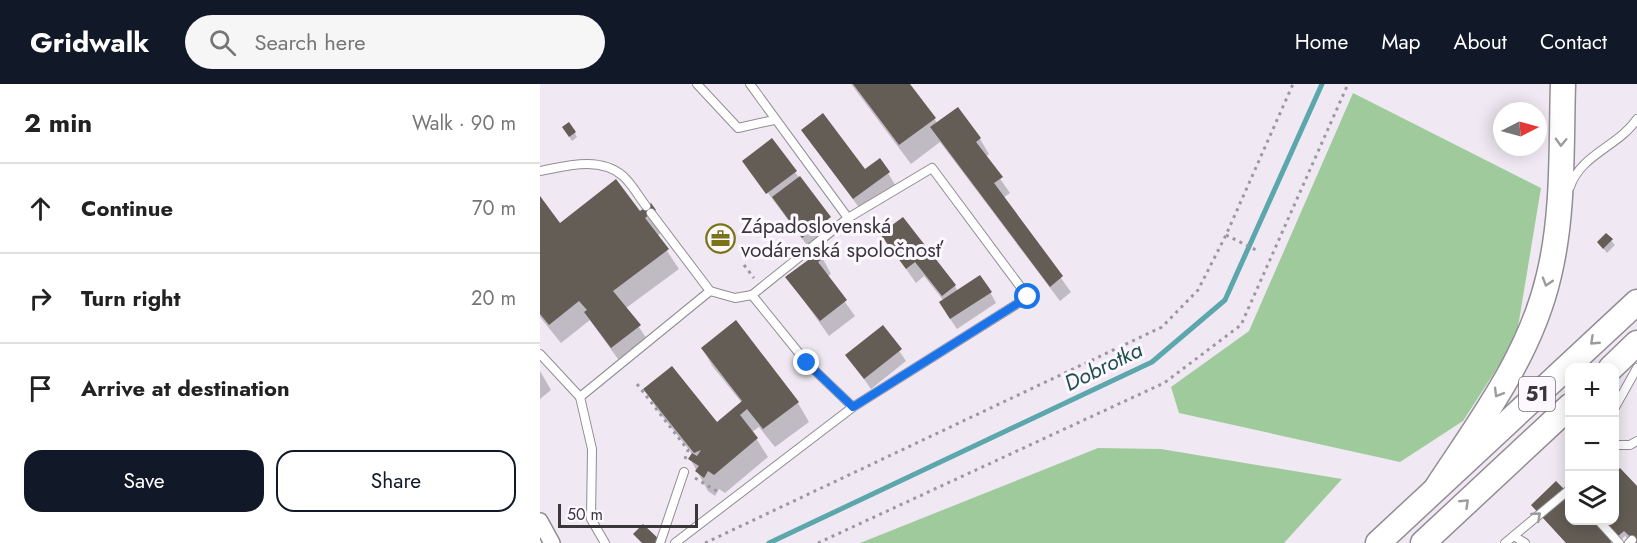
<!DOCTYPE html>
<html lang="en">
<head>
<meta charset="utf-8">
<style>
	:root { --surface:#fff; --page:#f6f6f6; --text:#222; --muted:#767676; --line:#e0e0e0; --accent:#111827 }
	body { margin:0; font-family:Jost,sans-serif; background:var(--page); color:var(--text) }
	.controls { position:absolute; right:18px; bottom:18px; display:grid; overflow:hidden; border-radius:12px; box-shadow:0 3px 15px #0003 }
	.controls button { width:54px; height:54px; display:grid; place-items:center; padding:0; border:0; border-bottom:2px solid var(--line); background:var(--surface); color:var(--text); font:30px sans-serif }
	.compass { position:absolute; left:953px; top:18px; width:54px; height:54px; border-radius:50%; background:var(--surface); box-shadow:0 3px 15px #0003; rotate:84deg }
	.scale { position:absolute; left:18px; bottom:15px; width:140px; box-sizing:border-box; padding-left:6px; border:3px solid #3a373b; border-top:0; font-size:16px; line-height:21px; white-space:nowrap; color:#3a373b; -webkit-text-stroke:4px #fdf7ff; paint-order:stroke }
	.stop { position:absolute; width:18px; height:18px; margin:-14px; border:4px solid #1a73e8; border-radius:50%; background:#fff }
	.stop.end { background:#1a73e8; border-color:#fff; box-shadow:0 2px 6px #0008 }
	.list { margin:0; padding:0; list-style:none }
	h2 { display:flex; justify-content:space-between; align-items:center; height:78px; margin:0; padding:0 24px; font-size:26px }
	h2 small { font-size:20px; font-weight:400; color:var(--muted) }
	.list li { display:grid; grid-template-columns:39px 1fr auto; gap:18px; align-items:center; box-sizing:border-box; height:90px; padding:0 24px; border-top:2px solid var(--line) }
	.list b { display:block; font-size:22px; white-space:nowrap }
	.list em { font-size:20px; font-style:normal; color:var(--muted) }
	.actions { display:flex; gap:12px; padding:18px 24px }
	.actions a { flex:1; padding:14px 0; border:2px solid var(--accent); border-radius:18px; text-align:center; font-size:21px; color:var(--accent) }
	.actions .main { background:var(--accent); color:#fff }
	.icon { flex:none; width:33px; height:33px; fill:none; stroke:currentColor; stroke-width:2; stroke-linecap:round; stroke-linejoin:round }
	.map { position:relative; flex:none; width:1097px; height:459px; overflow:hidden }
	header { display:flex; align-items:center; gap:36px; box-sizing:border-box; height:84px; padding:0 30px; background:var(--accent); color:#fff }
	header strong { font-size:28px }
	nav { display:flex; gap:33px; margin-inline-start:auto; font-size:21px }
	.search { width:420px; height:54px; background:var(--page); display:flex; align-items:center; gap:15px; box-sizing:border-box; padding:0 21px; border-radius:33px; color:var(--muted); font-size:22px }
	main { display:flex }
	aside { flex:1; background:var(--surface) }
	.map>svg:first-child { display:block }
</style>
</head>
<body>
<header>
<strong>Gridwalk</strong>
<div class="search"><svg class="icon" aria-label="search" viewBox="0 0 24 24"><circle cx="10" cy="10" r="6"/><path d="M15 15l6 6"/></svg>Search here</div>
<nav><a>Home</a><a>Map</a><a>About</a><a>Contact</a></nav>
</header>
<main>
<aside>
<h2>2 min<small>Walk · 90 m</small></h2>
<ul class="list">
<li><svg class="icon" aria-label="ahead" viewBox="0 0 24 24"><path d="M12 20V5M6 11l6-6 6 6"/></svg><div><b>Continue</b></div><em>70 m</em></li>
<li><svg class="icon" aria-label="right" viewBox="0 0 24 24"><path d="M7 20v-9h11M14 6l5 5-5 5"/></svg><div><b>Turn right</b></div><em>20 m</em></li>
<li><svg class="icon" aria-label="arrive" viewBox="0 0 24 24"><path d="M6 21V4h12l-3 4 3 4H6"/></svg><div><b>Arrive at destination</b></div></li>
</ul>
<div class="actions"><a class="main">Save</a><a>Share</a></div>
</aside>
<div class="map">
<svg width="1097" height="459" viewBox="0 0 1097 459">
	<rect width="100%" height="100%" fill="#f0e9f3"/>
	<g fill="#9fcb9c">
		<path d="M813 9 1001 104 976 255 923 337 860 378 639 329 631 303 709 247Z"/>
		<path d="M558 364 621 365 802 395 744 459H320Z"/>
	</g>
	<g fill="#0003">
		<path d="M311 0H368L398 40 417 25 440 55 449 70 445 73 470 109 463 114 531 208 520 217 400 58 371 80Z"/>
		<path d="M29 40 37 53 32 57 26 48Z"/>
		<path d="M263 47 325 87 348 89 357 104 323 129Z"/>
		<path d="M204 77 255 88 298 149 272 168Z"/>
		<path d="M0 112 20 141 115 126 126 145 117 152 139 185 86 224 111 261 83 282 50 236 21 259 0 233Z"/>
		<path d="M342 151 415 202 418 207 450 208 456 219 417 245 406 229 404 217 384 192 376 199Z"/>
		<path d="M1066 151 1075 161 1067 169 1059 159Z"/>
		<path d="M283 175 291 190 287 193 315 232 289 252 247 193Z"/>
		<path d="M343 243 366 277 331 305 307 271Z"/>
		<path d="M162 264 258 319 269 338 235 363 219 343 212 348 228 373 185 409 179 405 175 412 168 407 157 387 150 375 153 371 116 324 105 305 177 340 202 319 173 283Z"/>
		<path d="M0 287 11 306 0 315Z"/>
		<path d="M1097 404V459H1091L1085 452 1078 459H1026L993 422 1030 436H1074Z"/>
	</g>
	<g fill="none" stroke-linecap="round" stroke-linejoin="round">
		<path stroke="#5ca7ac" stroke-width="5" d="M229 459 612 278 685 216 782 0"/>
	</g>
	<g fill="#635d55">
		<path d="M313 0H370L396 34 359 61Z"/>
		<path d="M418 23 441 54 436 58 463 93 454 99 523 192 510 203 390 43Z"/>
		<path d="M283 29 325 85 340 74 350 88 313 115 261 46Z"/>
		<path d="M29 38 36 48 29 53 22 43Z"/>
		<path d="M232 54 257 87 226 110 202 77Z"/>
		<path d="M260 92 291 133 262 154 232 113Z"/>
		<path d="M76 95 100 127 111 119 116 126 105 134 129 165 73 207 101 241 71 264 44 228 47 226 39 217 9 241 0 230V112L20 139Z"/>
		<path d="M363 133 416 201 402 212 375 178 366 185 340 150Z"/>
		<path d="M1066 149 1073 155 1063 165 1057 158Z"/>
		<path d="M279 168 284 174 278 178 307 216 280 237 245 193Z"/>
		<path d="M440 191 452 208 410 235 399 218Z"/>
		<path d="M196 236 259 318 223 345 207 325 200 331 218 354 174 391 168 387 164 394 155 387 159 382 148 375 152 369 157 372 161 366 154 369 103 305 132 282 177 338 202 317 161 264Z"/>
		<path d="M343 241 362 265 324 295 305 271Z"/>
		<path d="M1080 384 1097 402V459L1084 447 1070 459H1026L991 421 1016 397 1030 411V436H1074V389Z"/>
		<path d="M103 440 123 459H102L93 450Z"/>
	</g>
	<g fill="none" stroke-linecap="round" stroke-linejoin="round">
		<defs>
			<g id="lane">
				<path d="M157 0 198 44 234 36"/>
				<path d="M210 0 308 134"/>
				<path d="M0 87C26 82 60 72 83 92 92 100 99 113 106 122"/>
				<path d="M1030 103C1040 71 1079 62 1097 35"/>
				<path d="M111 129 170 207"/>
				<path d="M0 270 40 313"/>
				<path d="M1074 325 1097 284"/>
				<path d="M1074 361H1090L1097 357"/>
				<path d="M1058 436 1079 459"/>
				<path d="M974 452 985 459"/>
				<path d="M65 459 51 435 52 365 40 313 170 207 195 214 212 211"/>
				<path d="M120 459 144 388"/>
				<path d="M135 459 313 323 488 213 392 84 308 134 212 211 267 279 313 323"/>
				<path d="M965 459 1030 405"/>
				<path d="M1089 459 1092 456"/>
			</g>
			<path id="street" d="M0 437 12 459"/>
			<g id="primary">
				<path d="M1071 284 1097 259"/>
				<path d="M897 403C941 336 991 270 1009 191 1024 129 1021 63 1023 0"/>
				<path d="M838 459 1097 218"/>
				<path d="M883 459 1030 322"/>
			</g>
		</defs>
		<use href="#lane" stroke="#928c94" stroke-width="10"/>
		<use href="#street" stroke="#928c94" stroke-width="18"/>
		<use href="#primary" stroke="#928c94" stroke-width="27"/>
		<g stroke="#9d989f" stroke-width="3" stroke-dasharray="3 4.5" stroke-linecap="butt">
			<path d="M686 151 718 167"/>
			<path d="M204 181 214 194"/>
			<path d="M97 300 148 366 145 375"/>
			<path d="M155 394 180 409"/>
			<path d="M165 459 622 243 658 206 686 151 753 0"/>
			<path d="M278 459 624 299 701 241 808 0"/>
		</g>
		<use href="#lane" stroke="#fff" stroke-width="8"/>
		<use href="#street" stroke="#fff" stroke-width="15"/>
		<use href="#primary" stroke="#fff" stroke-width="24"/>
	</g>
	<defs><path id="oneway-chevron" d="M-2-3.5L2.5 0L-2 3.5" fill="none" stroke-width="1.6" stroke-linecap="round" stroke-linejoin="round" transform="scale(1.5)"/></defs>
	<g stroke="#9c9b9d">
		<use href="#oneway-chevron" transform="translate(1021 58) rotate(92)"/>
		<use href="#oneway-chevron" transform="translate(1007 198) rotate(107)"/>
		<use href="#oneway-chevron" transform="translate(1054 257) rotate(137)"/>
		<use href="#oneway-chevron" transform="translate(958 309) rotate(121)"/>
		<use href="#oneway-chevron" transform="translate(925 419) rotate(-44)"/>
		<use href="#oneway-chevron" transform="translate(997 432) rotate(-41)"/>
	</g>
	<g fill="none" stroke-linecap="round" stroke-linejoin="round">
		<path stroke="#1a73e8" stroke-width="8" d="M267 279 313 323 488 213"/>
	</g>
	<defs>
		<symbol id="office-ring" viewBox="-11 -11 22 22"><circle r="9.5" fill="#fdf7ff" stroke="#797418" stroke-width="1.5"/><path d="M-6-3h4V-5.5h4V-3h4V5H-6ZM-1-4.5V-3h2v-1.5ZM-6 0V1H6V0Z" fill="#797418"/></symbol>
	</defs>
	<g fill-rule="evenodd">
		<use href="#office-ring" x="164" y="138" width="33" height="33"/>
	</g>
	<g text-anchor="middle" stroke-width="6" stroke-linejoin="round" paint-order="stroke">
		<rect fill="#fdf7ff" stroke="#747176" stroke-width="1.5" x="979" y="293" width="36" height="34" rx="4.5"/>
		<g font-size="20" font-weight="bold" fill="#3a373b">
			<text x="997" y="317">51</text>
		</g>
		<g font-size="21" fill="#3a373b" stroke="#fdf7ff" text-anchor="start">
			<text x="201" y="149">Západoslovenská<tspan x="201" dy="24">vodárenská spoločnosť</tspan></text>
		</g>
		<g font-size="22" font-style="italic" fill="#1e4f51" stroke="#fdf7ff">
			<text transform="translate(563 282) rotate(-26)" y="8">Dobrotka</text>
		</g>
	</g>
</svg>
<div class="controls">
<button>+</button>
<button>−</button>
<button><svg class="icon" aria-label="layers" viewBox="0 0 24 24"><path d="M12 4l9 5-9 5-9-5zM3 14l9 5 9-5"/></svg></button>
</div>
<svg class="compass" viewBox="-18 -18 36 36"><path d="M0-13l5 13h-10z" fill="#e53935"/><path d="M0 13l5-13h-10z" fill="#767676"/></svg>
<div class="scale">50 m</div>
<div class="stop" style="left:488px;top:213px"></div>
<div class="stop end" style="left:267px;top:279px"></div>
</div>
</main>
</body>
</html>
